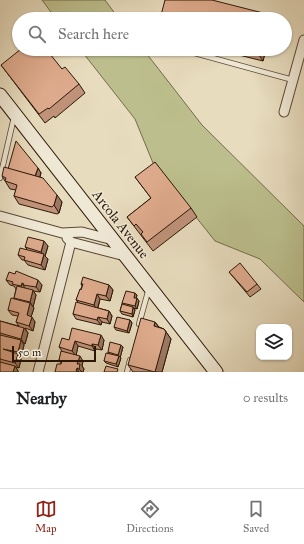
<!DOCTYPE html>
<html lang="en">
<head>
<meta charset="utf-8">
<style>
	:root { --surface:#fff; --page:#f2f2f2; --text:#202124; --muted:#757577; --line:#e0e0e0; --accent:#8f2418 }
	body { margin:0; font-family:"IM FELL Great Primer",serif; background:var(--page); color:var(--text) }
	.controls { position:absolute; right:12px; bottom:12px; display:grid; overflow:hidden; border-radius:8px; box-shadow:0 1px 3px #0004 }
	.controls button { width:36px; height:36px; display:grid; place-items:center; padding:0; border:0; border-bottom:1px solid var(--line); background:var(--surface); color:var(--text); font:20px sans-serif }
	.scale { position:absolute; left:12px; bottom:10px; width:84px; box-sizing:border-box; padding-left:4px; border:2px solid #2c1707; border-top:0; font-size:11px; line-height:14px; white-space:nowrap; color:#2c1707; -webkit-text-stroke:3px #efe8d5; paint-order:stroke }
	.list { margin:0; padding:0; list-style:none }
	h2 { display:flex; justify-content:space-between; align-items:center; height:52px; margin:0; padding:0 16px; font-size:17px }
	h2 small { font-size:13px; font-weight:400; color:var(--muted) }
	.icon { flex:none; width:22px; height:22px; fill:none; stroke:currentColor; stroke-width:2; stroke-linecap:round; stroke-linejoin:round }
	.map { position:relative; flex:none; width:304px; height:372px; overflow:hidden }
	.search { position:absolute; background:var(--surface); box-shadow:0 1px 3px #0004; left:12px; right:12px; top:12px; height:44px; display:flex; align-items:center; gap:10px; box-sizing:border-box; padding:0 14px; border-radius:22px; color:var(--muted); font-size:15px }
	.sheet { height:116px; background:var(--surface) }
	nav { display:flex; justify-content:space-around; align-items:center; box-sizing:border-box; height:56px; border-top:1px solid var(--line); background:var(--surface); font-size:11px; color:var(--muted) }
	nav a { display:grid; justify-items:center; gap:2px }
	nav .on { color:var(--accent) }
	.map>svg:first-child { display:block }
</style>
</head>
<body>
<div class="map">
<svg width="304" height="372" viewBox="0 0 304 372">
	<rect width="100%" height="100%" fill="#e7dcbe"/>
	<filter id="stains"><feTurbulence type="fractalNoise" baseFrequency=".005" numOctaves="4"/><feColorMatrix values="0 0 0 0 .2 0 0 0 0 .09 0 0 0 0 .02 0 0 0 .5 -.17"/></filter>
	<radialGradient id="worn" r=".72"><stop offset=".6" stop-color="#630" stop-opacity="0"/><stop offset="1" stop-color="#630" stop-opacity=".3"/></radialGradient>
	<g fill="#bcbf8d" stroke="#746b4a">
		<path d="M42 0H105L119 19H56Z"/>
		<path d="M80 49H143L202 125 304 226V302L260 259 215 241 153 163 135 119Z"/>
	</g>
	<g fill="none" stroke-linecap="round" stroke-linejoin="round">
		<defs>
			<g id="lane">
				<path d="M180 49 293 80"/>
				<path d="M0 178 14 117"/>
				<path d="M139 324 149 288"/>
				<path d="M127 372 130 360"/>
			</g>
			<g id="street">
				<path d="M284 112 304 40"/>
				<path d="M0 216 62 233 82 232 113 240"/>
				<path d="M67 238 71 242 125 256"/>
				<path d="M38 372 71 242"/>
			</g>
			<path id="secondary" d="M0 95 216 372"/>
		</defs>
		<use href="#lane" stroke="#5b4835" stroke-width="6"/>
		<use href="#street" stroke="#5b4835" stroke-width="11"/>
		<use href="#secondary" stroke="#2c1707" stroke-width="15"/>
		<use href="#lane" stroke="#efe8d5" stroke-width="4.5"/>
		<use href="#street" stroke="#efe8d5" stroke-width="9"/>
		<use href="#secondary" stroke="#efe8d5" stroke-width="13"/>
	</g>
	<g fill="#c0937a" stroke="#2c1707">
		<path d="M215 49H266L263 61Z"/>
		<path d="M35 53 62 69 79 84 85 93 55 118 54 116 45 123 1 65Z"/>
		<path d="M38 168 41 173 40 177 62 202 59 213 57 214 19 204 14 196 16 190 10 189 2 176Z"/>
		<path d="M135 177 191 208 197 217 153 251 127 217 151 198Z"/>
		<path d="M48 246 45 256 48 259 45 270 28 265 24 260H22L18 255 27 249 25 247Z"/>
		<path d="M229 272 257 284 261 289 250 297Z"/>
		<path d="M6 280 42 285 40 292 33 291 36 295 33 307 34 308 31 317 35 322 33 331 25 328 28 333 25 344H23L24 345 21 357 20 356 21 359 19 368 16 367 18 371V372H0V321L19 326 16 322 18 316 12 315 8 310 15 299 14 298 16 289 14 286 10 285Z"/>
		<path d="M81 284 109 285 113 290 110 301 100 299 98 308 109 311 112 316 110 324 102 322 101 325 76 319 73 314 78 302 76 300 82 286Z"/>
		<path d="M137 295 136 298 139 301 137 309 134 308 135 310 133 317 122 314 120 311 122 304V303Z"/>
		<path d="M130 320 132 323 129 333 116 330 114 327Z"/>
		<path d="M155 322 159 327 164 329 171 339 162 372H133L128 365Z"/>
		<path d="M69 340H104L102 350 96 349 95 351 78 346 76 355 83 361 82 366 84 369 83 372H55L61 364 59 360 62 351 59 347Z"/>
		<path d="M123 347 120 358H121L118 367 106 363 104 361 108 353V352Z"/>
	</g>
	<g fill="#9c7863" stroke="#2c1707">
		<path d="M267 14 270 19H265Z"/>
		<path d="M257 49H266L263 61 257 52Z"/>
		<path d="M38 168 41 173 38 182 35 177Z"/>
		<path d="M57 195 62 202 59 213 54 205Z"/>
		<path d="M44 241 48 246 45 256 48 259 45 270 41 265 44 255 41 252Z"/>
		<path d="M38 280 42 285 40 292 36 287Z"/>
		<path d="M22 283 25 288 24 291 21 286Z"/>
		<path d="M109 285 113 290 110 301 106 296Z"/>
		<path d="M33 290 36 295 33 307 30 302Z"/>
		<path d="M135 293 137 295 136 300 134 298Z"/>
		<path d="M97 294 100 299 97 310 94 305Z"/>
		<path d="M137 298 139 301 137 309 135 306Z"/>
		<path d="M30 303 34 308 30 320 27 315Z"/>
		<path d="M133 307 135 310 133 317 132 314Z"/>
		<path d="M109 311 112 316 110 324 107 319Z"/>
		<path d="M32 317 35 322 33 331 29 326Z"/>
		<path d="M98 317 102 322 101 325 97 320Z"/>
		<path d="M130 320 132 323 129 333 127 331Z"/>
		<path d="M155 322 160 329 154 326Z"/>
		<path d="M24 328 28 333 25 344 21 339Z"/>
		<path d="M164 329 171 339 162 372H155Z"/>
		<path d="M101 335 104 340 102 350 98 345Z"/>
		<path d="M21 340 24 345 21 357 18 352Z"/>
		<path d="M75 341 78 346 76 356 72 351Z"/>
		<path d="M92 344 96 349 95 351 92 346Z"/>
		<path d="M121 345 123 347 120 358 118 355Z"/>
		<path d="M18 354 21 359 19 368 15 363Z"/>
		<path d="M80 356 83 361 82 366 84 369 83 372H82L79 369 77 364Z"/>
		<path d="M119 356 121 358 118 367 116 364Z"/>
		<path d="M15 366 18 371V372H13Z"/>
		<path d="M77 368 79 372H76V371Z"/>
	</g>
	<g fill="#dfab8e" stroke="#2c1707">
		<path d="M165 0H212L267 14 265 19H160Z"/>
		<path d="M21 49H32L35 53 40 49H46L62 69 65 67 79 84 49 109 48 108 39 114 1 65Z"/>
		<path d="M243 49H257V52Z"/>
		<path d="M16 141 38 168 35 176 8 169Z"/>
		<path d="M155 162 191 208 147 242 141 234 143 232 136 224 134 226 127 217 151 198 135 177Z"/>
		<path d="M4 167 43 178 57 195 54 205 52 207 14 196 17 185 5 181 6 178 2 176Z"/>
		<path d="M28 237 44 241 41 252 25 247Z"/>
		<path d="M20 248 44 254 41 265 24 260 25 257 18 255Z"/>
		<path d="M240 263 257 284 247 292 229 272Z"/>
		<path d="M16 271 38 280 36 287 23 285 24 284 22 283 21 286 12 284 13 282 6 280 9 272 15 274Z"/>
		<path d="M83 277 109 285 106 296 97 294 94 305 76 300 80 289 81 290 83 284H81Z"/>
		<path d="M17 286 33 290 30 302 14 298Z"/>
		<path d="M126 291 135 293 134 298H137L135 306 122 303Z"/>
		<path d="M11 298 30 303 27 315 32 317 29 326 16 322 19 313 8 310Z"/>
		<path d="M76 302 109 311 107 319 98 317 97 320 73 314Z"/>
		<path d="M122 304 133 307 132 314 120 311Z"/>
		<path d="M117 317 130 320 127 331 114 327Z"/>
		<path d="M141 318 155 322 154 326 164 329 166 332 155 372 128 365Z"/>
		<path d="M0 321 24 328 21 339 0 333Z"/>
		<path d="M72 328 101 335 98 345 92 344V346L75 341 72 351 59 347 62 338 69 340Z"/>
		<path d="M0 335 21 340 18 352 3 349 18 354 15 363 0 359Z"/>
		<path d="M110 342 121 345 118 355 108 352Z"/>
		<path d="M61 351 80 356 77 364H80L79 369 77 368 76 371 78 372H55L57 364H61L62 361 59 360Z"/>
		<path d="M106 353 119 356 116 364 104 361Z"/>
		<path d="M0 362 15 366 13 372H0Z"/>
		<path d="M106 366 118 369 117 372H104Z"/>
	</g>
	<g text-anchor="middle" stroke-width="3" stroke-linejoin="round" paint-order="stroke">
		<g font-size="14" fill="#2c1707" stroke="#efe8d5">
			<text transform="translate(121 224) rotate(52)" y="5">Arcola Avenue</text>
		</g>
	</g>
	<rect width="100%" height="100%" filter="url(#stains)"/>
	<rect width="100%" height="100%" fill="url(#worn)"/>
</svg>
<div class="controls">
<button><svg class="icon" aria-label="layers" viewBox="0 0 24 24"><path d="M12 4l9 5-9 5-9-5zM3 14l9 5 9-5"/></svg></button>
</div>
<div class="scale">50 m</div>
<div class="search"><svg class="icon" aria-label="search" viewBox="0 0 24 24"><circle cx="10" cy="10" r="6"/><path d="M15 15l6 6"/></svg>Search here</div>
</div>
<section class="sheet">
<h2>Nearby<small>0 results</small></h2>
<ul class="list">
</ul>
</section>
<nav>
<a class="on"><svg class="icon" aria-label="map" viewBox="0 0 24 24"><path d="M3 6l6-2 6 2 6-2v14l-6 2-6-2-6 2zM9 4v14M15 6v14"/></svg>Map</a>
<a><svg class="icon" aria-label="directions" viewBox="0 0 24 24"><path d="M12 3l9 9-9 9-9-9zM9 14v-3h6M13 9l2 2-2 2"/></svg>Directions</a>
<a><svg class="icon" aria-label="saved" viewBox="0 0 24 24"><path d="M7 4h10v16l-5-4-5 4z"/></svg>Saved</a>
</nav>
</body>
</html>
